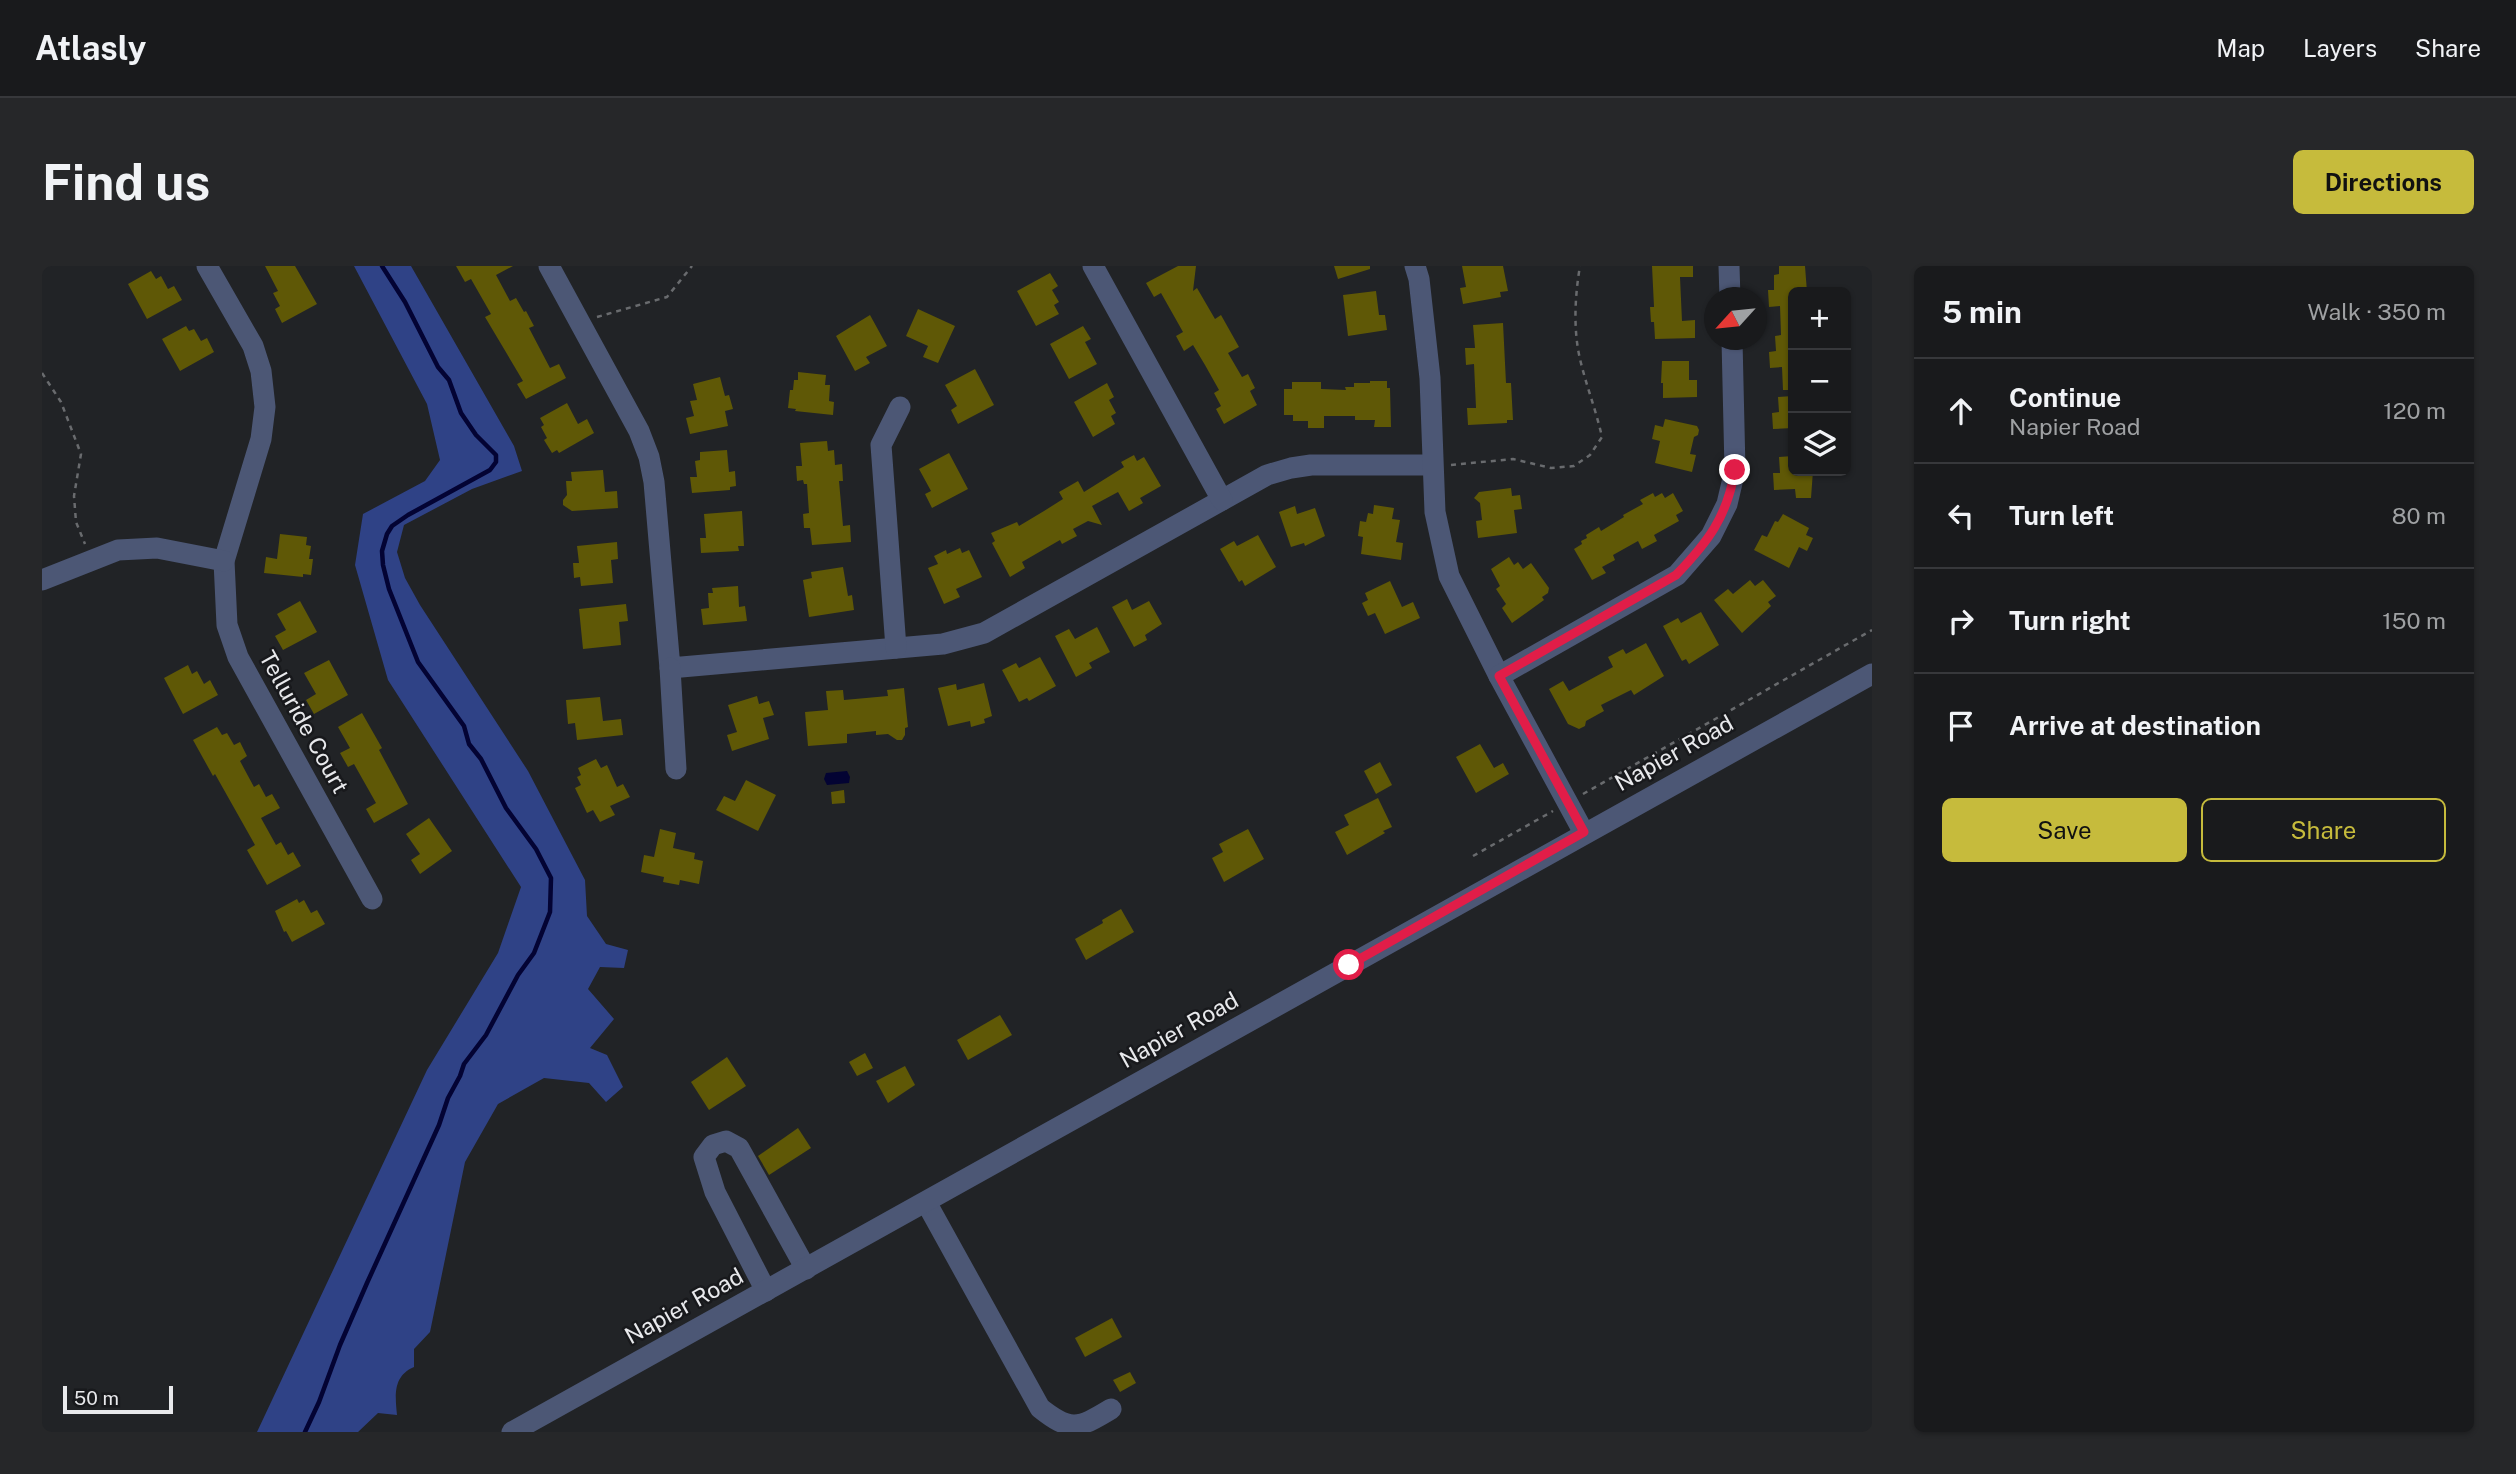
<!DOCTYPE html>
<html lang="en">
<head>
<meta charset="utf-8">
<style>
	:root { --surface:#191a1c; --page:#262729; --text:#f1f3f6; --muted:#9fa1a3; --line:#37383b; --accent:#c6bb3c }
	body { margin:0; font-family:"Public Sans",sans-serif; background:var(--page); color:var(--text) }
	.controls { position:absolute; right:21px; top:21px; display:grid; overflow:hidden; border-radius:10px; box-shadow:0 2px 5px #0004 }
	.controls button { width:63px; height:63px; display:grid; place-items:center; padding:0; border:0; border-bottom:2px solid var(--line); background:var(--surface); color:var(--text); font:35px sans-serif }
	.compass { position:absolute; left:1662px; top:21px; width:63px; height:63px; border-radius:50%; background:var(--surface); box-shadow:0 2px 5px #0004; rotate:243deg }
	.scale { position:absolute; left:21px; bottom:18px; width:110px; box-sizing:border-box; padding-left:7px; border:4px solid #e8e9ec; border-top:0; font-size:19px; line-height:24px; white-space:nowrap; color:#e8e9ec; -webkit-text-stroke:5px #18191c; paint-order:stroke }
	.stop { position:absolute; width:21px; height:21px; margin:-16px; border:5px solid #e11d48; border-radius:50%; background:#fff }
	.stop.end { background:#e11d48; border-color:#fff; box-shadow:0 2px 7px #0008 }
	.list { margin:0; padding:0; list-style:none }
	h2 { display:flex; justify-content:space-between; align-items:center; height:91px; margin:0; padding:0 28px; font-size:30px }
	h2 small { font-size:23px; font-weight:400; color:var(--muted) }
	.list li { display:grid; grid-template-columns:46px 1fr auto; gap:21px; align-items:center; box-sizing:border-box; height:105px; padding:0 28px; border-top:2px solid var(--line) }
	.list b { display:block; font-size:26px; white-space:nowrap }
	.list p { margin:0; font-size:23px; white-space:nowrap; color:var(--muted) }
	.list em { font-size:23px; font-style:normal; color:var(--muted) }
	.actions { display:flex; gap:14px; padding:21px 28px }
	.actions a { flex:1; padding:16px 0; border:2px solid var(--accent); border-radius:10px; text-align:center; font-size:24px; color:var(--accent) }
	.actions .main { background:var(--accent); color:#111 }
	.icon { flex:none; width:38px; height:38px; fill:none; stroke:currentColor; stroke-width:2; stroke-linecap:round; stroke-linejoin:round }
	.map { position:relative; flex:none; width:1830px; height:1166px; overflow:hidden; border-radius:10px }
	header { display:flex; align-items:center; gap:42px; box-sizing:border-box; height:98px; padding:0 35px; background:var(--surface); border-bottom:2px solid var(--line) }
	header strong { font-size:33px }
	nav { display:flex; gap:38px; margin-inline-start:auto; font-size:24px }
	.intro { display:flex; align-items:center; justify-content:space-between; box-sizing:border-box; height:168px; padding:0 42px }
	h1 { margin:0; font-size:49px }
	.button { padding:18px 32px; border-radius:10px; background:var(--accent); color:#111; font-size:24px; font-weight:700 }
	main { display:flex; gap:42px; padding:0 42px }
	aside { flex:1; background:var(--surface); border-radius:10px; box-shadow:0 2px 5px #0004 }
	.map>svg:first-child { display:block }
</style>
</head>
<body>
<header>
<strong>Atlasly</strong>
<nav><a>Map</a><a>Layers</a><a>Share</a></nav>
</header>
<div class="intro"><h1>Find us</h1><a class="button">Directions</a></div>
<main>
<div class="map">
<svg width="1830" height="1166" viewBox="0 0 1830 1166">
	<rect width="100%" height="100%" fill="#212326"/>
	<path fill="#2f4286" d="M312 0H369L472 180 480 205 430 223 362 259 355 286 363 312 378 339 486 505 543 614 545 650 564 678 586 684 582 702 558 701 546 723 572 753 548 782 565 789 581 821 564 836 547 817 502 812 456 838 423 896 388 1066 372 1083V1101C351 1110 353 1129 355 1149L336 1147 316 1166H215L385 804 456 687 479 621 346 414 313 299 321 248 383 215 398 194 385 138Z"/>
	<path fill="#030333" d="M805 505 808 511 807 517 785 519 782 513 784 507Z"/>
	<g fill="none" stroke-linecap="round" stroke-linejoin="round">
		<path stroke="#030333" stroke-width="4.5" d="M263 1166 277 1136 298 1079 325 1017 397 859 406 832 418 810 422 798 444 769 476 709 492 687 508 646 509 612 494 583 464 542 439 493 427 478 422 460 376 396 347 323 341 299 340 285 345 268 350 260 366 249 448 204 454 196V189L434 169 419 147 407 114 396 101 363 36 340 0"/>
	</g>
	<g fill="#5f5806">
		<path d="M223 0H253L275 38 240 57 233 43 238 40 231 27 236 25Z"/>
		<path d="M414 0H471L454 9 468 35 474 32 482 46 484 45 492 60 487 62 508 102 517 98 524 112 484 133 475 118 481 115 443 51 449 48 429 13 423 16Z"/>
		<path d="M1136 0H1154L1151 25 1155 22 1173 53 1179 49 1197 81 1186 87 1200 111 1206 108 1213 122 1208 125 1215 139 1182 158 1174 143 1179 140 1172 127 1177 124 1163 99 1151 79 1142 85 1134 70 1141 66 1119 27 1112 31 1104 17Z"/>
		<path d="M1292 0H1328V3L1296 13Z"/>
		<path d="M1420 0H1461L1466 25 1458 26 1459 31 1421 38 1418 22 1424 21Z"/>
		<path d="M1610 0H1651V11H1638L1640 55 1653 54V72L1613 73 1612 56H1609L1608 41H1612Z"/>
		<path d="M1737 0H1763L1765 26H1751V124H1741L1740 101 1728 102 1727 86 1734 85 1733 70 1739 69 1738 40 1727 41 1726 24H1732V9L1737 8Z"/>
		<path d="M109 5 114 13 119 10 126 23 132 20 140 34 105 53 86 18Z"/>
		<path d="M1008 7 1016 20 1010 24 1017 36 1012 39 1017 48 994 60 975 25Z"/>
		<path d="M1334 25 1337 49H1343L1345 64 1306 70 1301 29Z"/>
		<path d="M876 43 913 60 896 97 881 91 886 80 864 70Z"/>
		<path d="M828 49 845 80 824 91 828 97 813 105 794 70Z"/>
		<path d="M1461 57 1464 117H1469L1471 154H1465V157L1426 159 1425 142H1434L1432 98 1424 99 1423 82H1433L1431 59Z"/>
		<path d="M144 60 147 65 152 63 159 75 165 72 172 86 138 105 120 73Z"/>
		<path d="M1041 60 1049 73 1043 76 1055 98 1027 113 1008 78Z"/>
		<path d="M1620 95H1647V114H1655V131L1621 132V117H1619Z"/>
		<path d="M933 103 952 139 916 158 909 144 915 140 903 119Z"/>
		<path d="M756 106 784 109 783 119H788L787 135 792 136 791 149 753 145 754 143 746 142 748 124H751L752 114H756Z"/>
		<path d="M678 111 683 130 687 129 691 143 683 145 686 160 648 168 644 152 652 150 648 135 655 134 651 118Z"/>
		<path d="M1328 115H1345V122H1348L1349 161H1332L1333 154H1313V150H1282V162H1266V155H1251V149H1242V123H1250V116H1279V123L1304 124 1303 121H1312V117H1328Z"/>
		<path d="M1065 117 1072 131 1067 134 1074 147 1069 150 1073 158 1051 171 1032 136Z"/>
		<path d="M1751 130V162L1731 163 1730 147 1737 146 1736 131Z"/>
		<path d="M525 137 536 158 545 153 552 167 517 187 515 184 510 187 502 174 505 172 499 161 502 159 498 152Z"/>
		<path d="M1623 153 1655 160 1657 164 1656 169 1652 171 1648 188 1654 189 1650 206 1613 197 1618 175 1610 173 1613 159 1621 161Z"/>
		<path d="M785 175 786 185 792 184 793 199 800 198 801 215H797L801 260 808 259 809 276 770 279 768 262H762L761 248 767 247 765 218H762L761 214 755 215 754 200H760L758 177Z"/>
		<path d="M685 184 687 206 693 205 694 220 688 221V224L650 227 648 211H655L653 195 658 194V186Z"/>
		<path d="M907 187 926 223 890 242 883 228 889 225 877 203Z"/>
		<path d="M1092 189 1095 195 1102 191 1119 220 1098 232 1101 237 1087 245 1076 226 1050 240 1060 259 1046 255 1031 263 1035 270 1020 278 1018 274 980 296 983 302 968 311 950 277 953 275 949 267 975 256 977 260 1002 245 1021 233 1017 226 1036 215 1042 226 1082 201 1079 196Z"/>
		<path d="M1751 190V205H1771L1769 232H1754L1753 223 1732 224 1731 207H1738L1737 191Z"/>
		<path d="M561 204 563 226 575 225 576 242 530 245 521 239V234L525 229 524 215H530L529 206Z"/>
		<path d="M1469 222 1470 230 1478 229 1480 243 1472 244 1475 267 1436 272 1434 255 1440 254 1438 237 1432 232 1437 226Z"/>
		<path d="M1611 227 1613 231 1620 227 1623 232 1631 227 1641 245 1634 249 1637 255 1612 269 1615 275 1600 283 1596 275 1571 289 1573 294 1560 301 1564 307 1550 314 1532 283 1540 278 1539 275 1545 272 1544 269 1557 261 1559 265 1582 251 1581 249 1601 238 1598 234Z"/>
		<path d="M1332 239 1352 242 1350 253 1358 254 1354 276 1361 277 1359 294 1319 288 1321 271 1316 270 1318 255 1324 256 1326 247 1331 248Z"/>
		<path d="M1253 240 1255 248 1273 242 1283 270 1263 280 1262 277 1249 281 1237 246Z"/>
		<path d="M700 245 702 280H696L697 285 659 287 658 272H664L662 248Z"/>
		<path d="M1741 248 1767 262 1764 269 1771 272 1765 285 1757 281 1747 302 1712 284 1720 269 1725 271 1733 255 1736 256Z"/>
		<path d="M238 268 265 271 264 279 269 280 267 293H271L269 309 261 308V311L222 307 224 291 235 293Z"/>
		<path d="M1216 269 1234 301 1203 320 1200 314 1197 316 1178 283 1192 275 1195 280Z"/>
		<path d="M575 276 576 293 569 294 571 317 539 320 538 311 532 312 531 297H537L535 280Z"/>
		<path d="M918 282 920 287 927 284 940 311 914 323 918 331 902 338 886 302 896 298 892 290 904 284 905 288Z"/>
		<path d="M1467 291 1472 299 1476 296 1481 303 1489 297 1507 322 1506 327 1500 331 1502 334 1470 357 1460 342 1464 338 1454 323 1458 320 1449 303Z"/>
		<path d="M801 301 806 330 810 329 812 344 767 351 761 314 770 312 769 306Z"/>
		<path d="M1708 314 1713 320 1721 314 1734 330 1726 336 1729 340 1700 367 1672 334 1686 323 1691 328Z"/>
		<path d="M1348 315 1360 341 1371 336 1378 352 1343 368 1333 347 1326 350 1320 337 1326 334 1323 327Z"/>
		<path d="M696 320 697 341 703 340 705 355 661 359 659 343 667 342 666 327H671L670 322Z"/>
		<path d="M1085 333 1090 344 1107 335 1120 358 1103 369 1105 374 1092 381 1070 341Z"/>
		<path d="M258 335 275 366 241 384 233 370 244 364 235 348Z"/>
		<path d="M584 338 586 355 577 356 579 379 541 383 537 343Z"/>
		<path d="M1659 346 1677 379 1647 398 1644 393 1640 395 1621 360 1636 352 1639 357Z"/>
		<path d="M1055 361 1068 386 1047 397 1050 402 1034 411 1013 370 1027 363 1033 373Z"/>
		<path d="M1604 377 1622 410 1592 429 1589 424 1559 439 1562 445 1544 455 1543 460 1537 463 1526 458 1507 423 1521 415 1527 425 1571 401 1566 391 1581 383 1584 388Z"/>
		<path d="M998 391 1014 420 987 435 985 432 977 436 960 404 974 397 977 402Z"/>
		<path d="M287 394 306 429 272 448 264 434 274 428 262 407Z"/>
		<path d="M146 399 150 408 155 405 162 418 168 414 176 429 141 448 122 412Z"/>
		<path d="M942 417 950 450 942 453 943 457 929 461 928 455 906 460 896 422 914 418 915 424Z"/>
		<path d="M862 422 866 461 863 462V469L860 474H855L846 468 834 469V465L805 468V477L766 480 763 446 786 444 784 425 801 424 802 434 846 430 845 424Z"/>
		<path d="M715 430 717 438 727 435 732 449 721 452 727 473 690 485 685 469 695 466 686 439Z"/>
		<path d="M558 431 561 455 579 453 581 469 535 474 533 457 526 458 524 434Z"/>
		<path d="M320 447 340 482 337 484 366 538 332 557 324 543 334 537 312 498 306 501 298 487 308 482 296 461Z"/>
		<path d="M175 461 180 469 185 467 192 479 198 476 205 490 198 495 212 521 217 518 224 531 230 528 238 542 219 552 234 579 239 576 246 589 251 586 259 600 225 619 205 584 213 579 173 508 171 510 151 474Z"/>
		<path d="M1438 478 1452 502 1461 497 1467 508 1434 527 1414 491Z"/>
		<path d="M554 493 559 502 565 499 575 521 581 518 588 531 568 540 573 549 558 556 551 544 545 547 533 522 539 519 535 511 539 509 536 502Z"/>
		<path d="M1338 496 1350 519 1334 528 1322 505Z"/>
		<path d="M704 514 734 529 716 565 674 544 682 530 693 535Z"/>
		<path d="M802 524 803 537 790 538 789 526Z"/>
		<path d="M1336 532 1350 561 1341 565 1343 567 1305 589 1293 566 1307 559 1302 549Z"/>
		<path d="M387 552 410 585 378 608 369 594 378 588 364 568Z"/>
		<path d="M618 563 634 567 631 582 653 587 652 593 661 595 657 618 638 614 637 619 621 616 622 611 599 606 602 589 612 591Z"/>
		<path d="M1206 563 1222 593 1182 616 1170 592 1181 586 1177 578Z"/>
		<path d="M255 633 257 637 262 634 269 647 275 644 283 658 250 676 244 665 242 666 233 645Z"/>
		<path d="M1079 643 1092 666 1044 694 1033 673 1061 657 1060 654Z"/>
		<path d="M958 749 970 769 926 794 915 774Z"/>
		<path d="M823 787 831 802 815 810 807 796Z"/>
		<path d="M685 791 704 820 667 844 649 816Z"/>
		<path d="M863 800 873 819 846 837 834 815Z"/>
		<path d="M756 862 769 882 727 909 716 890Z"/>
		<path d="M1070 1052 1080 1071 1043 1091 1033 1072Z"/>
		<path d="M1088 1106 1094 1117 1078 1126 1071 1114Z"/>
	</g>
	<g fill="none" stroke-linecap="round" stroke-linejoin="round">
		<g stroke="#696b6e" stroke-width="2.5" stroke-dasharray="5 5" stroke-linecap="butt">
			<path d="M555 51 625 31 650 0"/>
			<path d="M0 107 19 136 39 188 32 230 34 256 43 278"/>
			<path d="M1409 199 1471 193 1509 202 1532 200 1548 189 1560 171C1554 144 1544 119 1538 93 1531 63 1533 29 1538 0"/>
			<path d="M1541 528 1830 364"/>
			<path d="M1431 590 1511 545"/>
		</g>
		<g stroke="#4c5775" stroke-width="21">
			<path d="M165 0 211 80 219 105 223 141 219 173 182 295 185 359 196 391 330 633"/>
			<path d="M507 0 597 165 607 191 612 216 628 402 901 378 942 367 1225 209 1249 202 1269 199H1390"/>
			<path d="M1051 0 1180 234"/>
			<path d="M1373 0 1377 13 1388 112 1393 246 1407 310 1457 410 1542 567"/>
			<path d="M1687 0 1688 32"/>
			<path d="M0 314 76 284 115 282 182 295"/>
			<path d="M854 382 839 179 858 141"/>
			<path d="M628 402 634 503"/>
			<path d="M1457 410 1635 309 1669 270 1685 238 1693 204 1690 74"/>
			<path d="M884 936 998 1142C1028 1166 1036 1163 1069 1143"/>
			<path d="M724 1025 673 926 662 891 671 879 684 875 697 882 764 1003"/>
			<path d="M470 1166 1830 408"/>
		</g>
	</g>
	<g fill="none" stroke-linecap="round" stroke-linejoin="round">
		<path stroke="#e11d48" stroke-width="9" d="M1307 699 1542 566 1457 410 1634 309C1666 276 1685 251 1693 204"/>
	</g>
	<g text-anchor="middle" stroke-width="5" stroke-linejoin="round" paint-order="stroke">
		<g font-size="23" fill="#e8e9ec" stroke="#18191c">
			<text transform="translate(262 456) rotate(61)" y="8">Telluride Court</text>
			<text transform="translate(1632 487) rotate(-29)" y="8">Napier Road</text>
			<text transform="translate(1137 764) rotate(-29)" y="8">Napier Road</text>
			<text transform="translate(642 1040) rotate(-29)" y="8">Napier Road</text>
		</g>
	</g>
</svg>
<div class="controls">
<button>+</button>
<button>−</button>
<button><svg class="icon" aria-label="layers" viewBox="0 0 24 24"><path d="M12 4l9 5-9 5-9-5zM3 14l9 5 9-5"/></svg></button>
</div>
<svg class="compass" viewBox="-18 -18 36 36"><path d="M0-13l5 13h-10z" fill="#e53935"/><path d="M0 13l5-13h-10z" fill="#9fa1a3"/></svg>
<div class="scale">50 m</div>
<div class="stop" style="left:1307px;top:699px"></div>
<div class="stop end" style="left:1693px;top:204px"></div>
</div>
<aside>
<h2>5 min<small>Walk · 350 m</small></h2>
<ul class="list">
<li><svg class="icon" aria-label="ahead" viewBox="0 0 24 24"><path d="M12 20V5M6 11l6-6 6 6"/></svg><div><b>Continue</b><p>Napier Road</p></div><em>120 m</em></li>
<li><svg class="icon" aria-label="left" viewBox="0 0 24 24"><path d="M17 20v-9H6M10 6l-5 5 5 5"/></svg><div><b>Turn left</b></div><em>80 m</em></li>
<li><svg class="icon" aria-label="right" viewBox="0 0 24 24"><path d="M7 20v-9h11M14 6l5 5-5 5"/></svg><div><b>Turn right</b></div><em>150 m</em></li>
<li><svg class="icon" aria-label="arrive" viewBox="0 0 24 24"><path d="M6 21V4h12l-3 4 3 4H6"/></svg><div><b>Arrive at destination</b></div></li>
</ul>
<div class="actions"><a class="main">Save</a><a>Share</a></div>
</aside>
</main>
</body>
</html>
